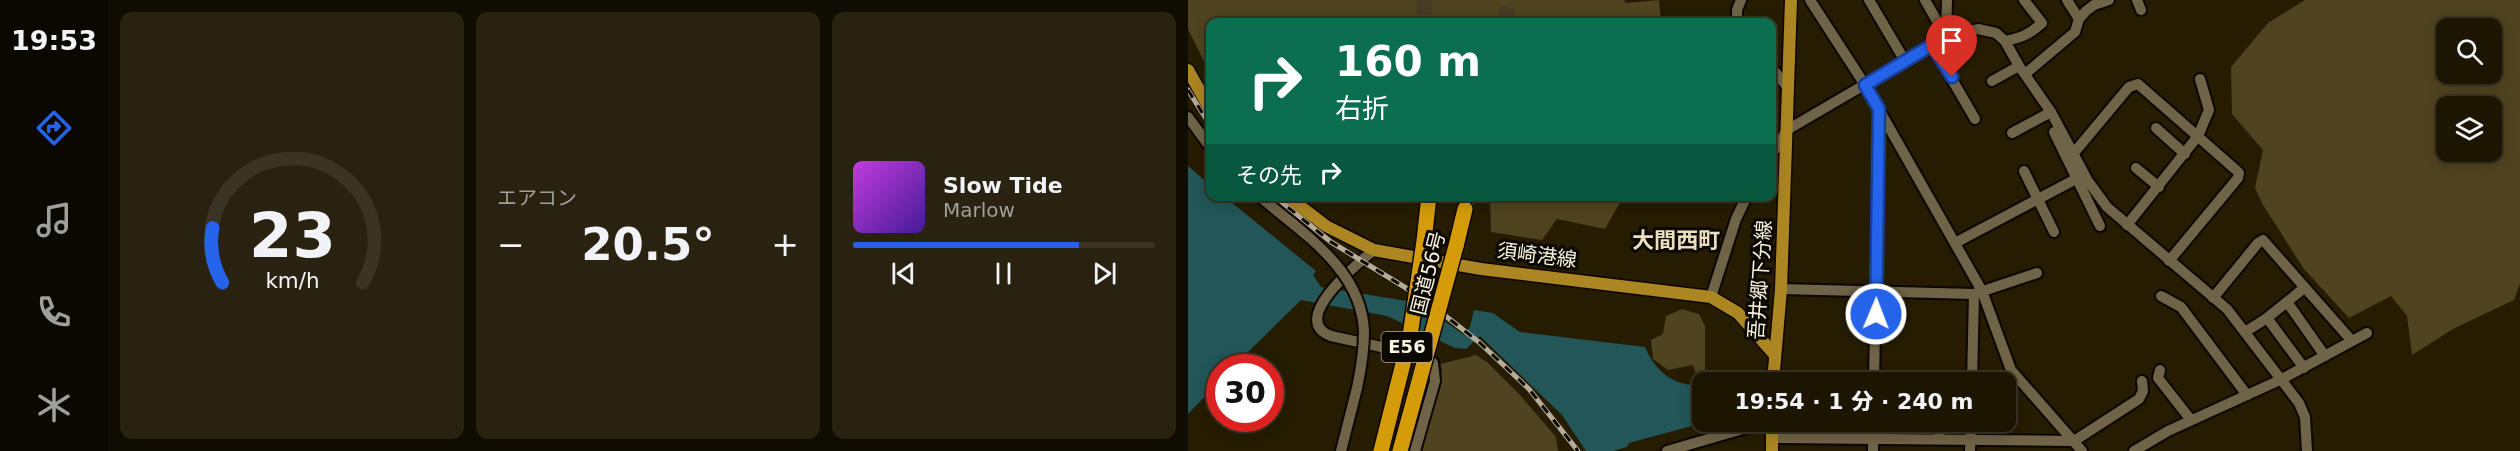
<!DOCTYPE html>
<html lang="ja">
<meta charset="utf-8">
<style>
:root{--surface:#1c1502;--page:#292211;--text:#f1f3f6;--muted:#a09f99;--line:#3a3424;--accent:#2563eb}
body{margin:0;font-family:"DejaVu Sans","Noto Sans JP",sans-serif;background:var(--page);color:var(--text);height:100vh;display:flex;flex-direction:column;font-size:22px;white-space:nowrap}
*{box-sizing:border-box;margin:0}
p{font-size:20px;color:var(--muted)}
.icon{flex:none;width:33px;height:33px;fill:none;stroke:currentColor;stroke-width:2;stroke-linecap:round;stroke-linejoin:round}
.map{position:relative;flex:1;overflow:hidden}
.drawer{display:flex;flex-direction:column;gap:12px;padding:12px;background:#0f0c01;width:1080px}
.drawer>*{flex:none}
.top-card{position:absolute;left:18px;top:18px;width:570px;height:183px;border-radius:12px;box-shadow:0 3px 15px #0003,0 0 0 2px var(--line);background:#0b6e4f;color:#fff;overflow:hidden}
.controls{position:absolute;left:1248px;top:18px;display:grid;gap:12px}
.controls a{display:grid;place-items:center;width:66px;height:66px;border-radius:12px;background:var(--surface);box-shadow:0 3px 15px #0003,0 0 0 2px var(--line);font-size:30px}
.speed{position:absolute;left:18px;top:354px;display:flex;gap:12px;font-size:30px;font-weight:700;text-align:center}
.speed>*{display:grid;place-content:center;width:78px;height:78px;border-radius:50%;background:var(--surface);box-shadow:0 3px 15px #0003,0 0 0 2px var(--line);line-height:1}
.speed .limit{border:9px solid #d22;background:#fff;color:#111}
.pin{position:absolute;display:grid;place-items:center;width:51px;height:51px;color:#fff;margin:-62px -26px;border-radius:50% 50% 50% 0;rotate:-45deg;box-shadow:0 0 6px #0007}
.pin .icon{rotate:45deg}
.me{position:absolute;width:66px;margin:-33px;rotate:1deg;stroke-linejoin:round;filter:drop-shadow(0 0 4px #0008)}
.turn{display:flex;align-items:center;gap:21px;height:126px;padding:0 30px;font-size:27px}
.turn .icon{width:78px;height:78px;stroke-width:2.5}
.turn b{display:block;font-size:42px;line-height:51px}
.then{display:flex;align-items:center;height:57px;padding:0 30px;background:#0003;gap:12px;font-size:22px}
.big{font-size:45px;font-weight:800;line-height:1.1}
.drawer .card{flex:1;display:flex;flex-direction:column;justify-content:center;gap:9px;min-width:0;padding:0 21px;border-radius:12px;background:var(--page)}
.drawer .dial{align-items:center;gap:0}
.dial svg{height:156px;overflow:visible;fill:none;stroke:var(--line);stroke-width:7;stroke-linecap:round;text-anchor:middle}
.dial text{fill:var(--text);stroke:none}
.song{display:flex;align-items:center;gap:18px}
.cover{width:72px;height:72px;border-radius:9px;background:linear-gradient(135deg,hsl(290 70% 55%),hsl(260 70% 35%))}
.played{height:6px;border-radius:3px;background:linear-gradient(90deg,var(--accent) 75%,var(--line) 75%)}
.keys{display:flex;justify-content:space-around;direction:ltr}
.heat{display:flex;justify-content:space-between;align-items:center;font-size:33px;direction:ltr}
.drawer .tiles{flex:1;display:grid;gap:12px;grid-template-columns:repeat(3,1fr)}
.trip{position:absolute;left:504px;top:372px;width:324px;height:60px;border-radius:12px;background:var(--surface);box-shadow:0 3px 15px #0003,0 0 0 2px var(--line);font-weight:800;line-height:60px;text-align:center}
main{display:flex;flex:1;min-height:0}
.menu{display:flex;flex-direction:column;width:108px;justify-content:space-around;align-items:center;background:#0b0801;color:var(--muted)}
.menu .icon{width:42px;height:42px}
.menu .current{color:var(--accent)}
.menu b{font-size:27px;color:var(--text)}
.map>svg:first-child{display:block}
.green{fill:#50431f;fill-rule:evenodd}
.water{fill:#225658}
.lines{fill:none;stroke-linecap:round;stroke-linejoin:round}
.highway-tunnel{stroke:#453c24;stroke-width:15;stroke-dasharray:15 8;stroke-linecap:butt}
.minor-casing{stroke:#0e0600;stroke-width:14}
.major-casing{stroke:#0e0600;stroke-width:15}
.highway-casing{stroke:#0e0600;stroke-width:18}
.minor{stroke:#6f6447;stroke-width:10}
.major{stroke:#ac8622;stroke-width:12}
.highway{stroke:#d49c09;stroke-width:15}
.rail-casing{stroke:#b4ad99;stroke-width:5}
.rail{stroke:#0b0701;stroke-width:3;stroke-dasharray:9;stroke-linecap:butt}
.minor-bridge-casing{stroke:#0e0600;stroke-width:14;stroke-linecap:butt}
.highway-bridge-casing{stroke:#0e0600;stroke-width:18;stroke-linecap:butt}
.minor-bridge{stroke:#6f6447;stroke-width:10}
.highway-bridge{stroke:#d49c09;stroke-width:15}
.route-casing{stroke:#184099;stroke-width:15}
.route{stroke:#2563eb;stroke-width:10}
.labels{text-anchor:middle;stroke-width:6;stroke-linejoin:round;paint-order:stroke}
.shield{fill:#0b0701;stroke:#b2ac9e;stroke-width:1.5}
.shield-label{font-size:18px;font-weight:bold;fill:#f9f3e2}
.street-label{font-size:20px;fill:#f9f3e2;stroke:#0b0701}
.quarter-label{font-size:22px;font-weight:bold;fill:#ebdebe;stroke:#0b0701}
</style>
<main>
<nav class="menu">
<b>19:53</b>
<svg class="icon current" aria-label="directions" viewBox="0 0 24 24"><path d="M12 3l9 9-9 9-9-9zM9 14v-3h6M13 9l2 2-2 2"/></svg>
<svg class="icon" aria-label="music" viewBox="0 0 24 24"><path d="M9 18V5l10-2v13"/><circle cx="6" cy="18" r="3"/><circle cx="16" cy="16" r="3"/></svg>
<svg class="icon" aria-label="phone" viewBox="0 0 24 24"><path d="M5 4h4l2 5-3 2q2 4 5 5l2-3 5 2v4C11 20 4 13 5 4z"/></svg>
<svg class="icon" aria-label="climate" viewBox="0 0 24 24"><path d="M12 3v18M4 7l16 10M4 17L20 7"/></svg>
</nav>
<section class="drawer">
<div class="tiles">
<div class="card dial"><svg viewBox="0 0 100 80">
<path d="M14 69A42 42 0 1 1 86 69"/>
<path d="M14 69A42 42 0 0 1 9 41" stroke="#2563eb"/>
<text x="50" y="56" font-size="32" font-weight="700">23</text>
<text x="50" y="72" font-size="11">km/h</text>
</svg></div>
<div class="card"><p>エアコン</p>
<div class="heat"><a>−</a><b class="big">20.5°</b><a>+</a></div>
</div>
<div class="card">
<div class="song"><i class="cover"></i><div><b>Slow Tide</b><p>Marlow</p></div></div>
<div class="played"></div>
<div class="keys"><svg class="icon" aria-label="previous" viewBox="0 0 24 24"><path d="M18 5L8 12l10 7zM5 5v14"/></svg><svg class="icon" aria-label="pause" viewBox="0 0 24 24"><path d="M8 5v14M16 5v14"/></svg><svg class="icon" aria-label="next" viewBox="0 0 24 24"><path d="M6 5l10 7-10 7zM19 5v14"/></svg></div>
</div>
</div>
</section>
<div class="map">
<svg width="1332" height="451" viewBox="0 0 1332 451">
<rect width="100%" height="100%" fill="#251c02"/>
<g class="green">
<path d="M 0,0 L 436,0 L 438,3 L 471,0 L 473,22 L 22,22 L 22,74 L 0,29 Z"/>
<path d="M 1117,0 L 1332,0 L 1332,284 L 1326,300 L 1265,329 L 1224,355 L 1219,316 L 1203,296 L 1161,318 L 1116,269 L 1075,205 L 1067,188 L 1075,150 L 1044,114 L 1043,67 L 1080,23 ZM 1258,28 L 1304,28 L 1304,74 L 1258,74 ZM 1304,106 L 1304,152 L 1258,152 L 1258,106 Z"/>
<path d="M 302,197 L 302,196 L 435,197 L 417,229 L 369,219 L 354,240 L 303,232 Z"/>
<path d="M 494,309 L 511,314 L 517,326 L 517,376 L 509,377 L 505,365 L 480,370 L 465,359 L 463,340 L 475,334 L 478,316 Z"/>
<path d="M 288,355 L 300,363 L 332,395 L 368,437 L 370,451 L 232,451 L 254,373 L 253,364 Z"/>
</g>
<path class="water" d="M 0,166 L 22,185 L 22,196 L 37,197 L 128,271 L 125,275 L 133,287 L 231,303 L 276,335 L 282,327 L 286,310 L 305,313 L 332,332 L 457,347 C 468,372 486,387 514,385 L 514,422 L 518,422 L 441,443 L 439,447 L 425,451 L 398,451 L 374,415 L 292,336 L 278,349 L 267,348 L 199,316 L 113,300 L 45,367 L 32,368 L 31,382 L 0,414 Z"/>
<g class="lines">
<g class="highway-tunnel">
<path d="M 236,0 L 237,22"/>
<path d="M 317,22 L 322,0"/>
<path d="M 277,209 L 280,196"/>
</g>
<defs>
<g id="minor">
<path d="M 622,0 L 677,85 L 794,291 L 823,370 L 894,451"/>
<path d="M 681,0 L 717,61"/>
<path d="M 737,0 L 758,37"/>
<path d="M 879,0 L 891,19"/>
<path d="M 949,0 L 953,10"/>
<path d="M 549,22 L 549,10 L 553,0"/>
<path d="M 758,37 L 759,0"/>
<path d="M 817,41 C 833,38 842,34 854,23 L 836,0"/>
<path d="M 744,45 L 787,119"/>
<path d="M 584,68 L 600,88"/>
<path d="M 837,74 L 887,32 L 891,19 L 898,11 L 906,5 L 921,0"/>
<path d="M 804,81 L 831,66"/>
<path d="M 0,117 L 22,147"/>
<path d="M 968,128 L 997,154"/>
<path d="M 866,132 L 912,226"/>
<path d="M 824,133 L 863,112"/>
<path d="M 584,154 L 599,130 L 758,37 L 790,29 L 808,33 L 817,41 L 831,66 L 863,112 L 900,181 L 919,207 L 1039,309 L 1111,403 L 1117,417 L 1119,451"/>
<path d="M 885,154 L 941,87 L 950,84 L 1048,170 L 1051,173 L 1050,178 L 981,261"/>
<path d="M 948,168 L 971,187"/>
<path d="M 836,171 L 866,232"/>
<path d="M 939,225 L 1010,136 L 1021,110 L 1012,79"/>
<path d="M 767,243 L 888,179"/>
<path d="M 186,250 C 169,264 100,320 143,336 L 239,357 L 245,363 L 247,381 L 227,451"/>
<path d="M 593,289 L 786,294 L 849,273"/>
<path d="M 973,296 L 993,307 L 1059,395"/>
<path d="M 523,297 L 548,219 L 559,196"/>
<path d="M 1025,298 L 1070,243 L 1075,240 L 1164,341"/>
<path d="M 1099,302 L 1137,356"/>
<path d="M 1079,318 L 1116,368"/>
<path d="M 1057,332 L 1079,318 L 1116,288"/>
<path d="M 972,370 L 970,378 L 1003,420"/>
<path d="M 686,382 L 691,109"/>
<path d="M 784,382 L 786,294"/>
<path d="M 583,438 L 886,441 L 951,399 L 955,391 L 954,381"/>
<path d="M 751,439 L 752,422"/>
<path d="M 153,451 L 169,388"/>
<path d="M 479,451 L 579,422"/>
<path d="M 685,451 L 685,422"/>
<path d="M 782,451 L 783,422"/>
<path d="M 946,451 L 980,431 L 1092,380 L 1179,333"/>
</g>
<g id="major">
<path d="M 0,70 L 22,109"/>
<path d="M 99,196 L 138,226 L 186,250 L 293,269 L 523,297 L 550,313 L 586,354"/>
<path d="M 585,382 L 593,289 L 603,0"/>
<path d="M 584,451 L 584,422"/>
</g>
<g id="highway">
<path d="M 236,241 L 241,196"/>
<path d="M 268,246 L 277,209"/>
</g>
</defs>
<use href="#minor" class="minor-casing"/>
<use href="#major" class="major-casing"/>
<use href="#highway" class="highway-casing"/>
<use href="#minor" class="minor"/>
<use href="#major" class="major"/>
<use href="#highway" class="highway"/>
<defs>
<g id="rail">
<path d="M 0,90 L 22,125"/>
<path d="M 86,196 L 143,242 L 236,299 L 292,343 L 341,389 L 390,451"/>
</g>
</defs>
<use href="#rail" class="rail-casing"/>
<use href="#rail" class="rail"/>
<defs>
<path id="minor-bridge" d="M 71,196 C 114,233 174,269 176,332 C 176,351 173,369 169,388"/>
<g id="highway-bridge">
<path d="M 193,451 L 222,336 L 236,241"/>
<path d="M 212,451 L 268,246"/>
</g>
</defs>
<use href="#minor-bridge" class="minor-bridge-casing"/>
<use href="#highway-bridge" class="highway-bridge-casing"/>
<use href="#minor-bridge" class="minor-bridge"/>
<use href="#highway-bridge" class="highway-bridge"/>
</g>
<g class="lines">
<defs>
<path id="route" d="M 688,314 L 691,109 L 677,85 L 744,45 L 764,77"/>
</defs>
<use href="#route" class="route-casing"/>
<use href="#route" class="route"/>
</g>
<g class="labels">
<rect class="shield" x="193.5" y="332" width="51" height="30" rx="4.5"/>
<g class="shield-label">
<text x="219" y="353">E56</text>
</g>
<g class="street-label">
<text transform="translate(349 255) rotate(7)" y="7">須崎港線</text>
<text transform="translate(240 273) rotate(-76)" y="7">国道56号</text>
<text transform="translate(572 280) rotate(-86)" y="7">吾井郷下分線</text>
</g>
<g class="quarter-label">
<text x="488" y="248">大間西町</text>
</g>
</g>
</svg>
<div class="controls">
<a><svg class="icon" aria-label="search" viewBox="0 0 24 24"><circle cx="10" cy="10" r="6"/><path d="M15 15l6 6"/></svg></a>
<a><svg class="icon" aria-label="layers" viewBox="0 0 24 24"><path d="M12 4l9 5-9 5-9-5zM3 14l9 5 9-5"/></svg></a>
</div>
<div class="speed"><div class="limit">30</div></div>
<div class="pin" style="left:764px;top:77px;background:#d93025"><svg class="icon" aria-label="arrive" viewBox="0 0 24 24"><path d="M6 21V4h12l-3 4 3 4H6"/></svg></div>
<svg class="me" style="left:688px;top:314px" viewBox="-20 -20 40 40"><circle r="17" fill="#2563eb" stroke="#fff" stroke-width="3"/><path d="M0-11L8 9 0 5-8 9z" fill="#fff"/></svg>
<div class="trip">19:54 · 1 分 · 240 m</div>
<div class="top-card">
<div class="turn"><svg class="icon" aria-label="right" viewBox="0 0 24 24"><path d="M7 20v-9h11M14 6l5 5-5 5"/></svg><div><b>160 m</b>右折</div></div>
<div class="then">その先<svg class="icon" aria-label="right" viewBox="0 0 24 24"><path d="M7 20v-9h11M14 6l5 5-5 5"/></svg></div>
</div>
</div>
</main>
